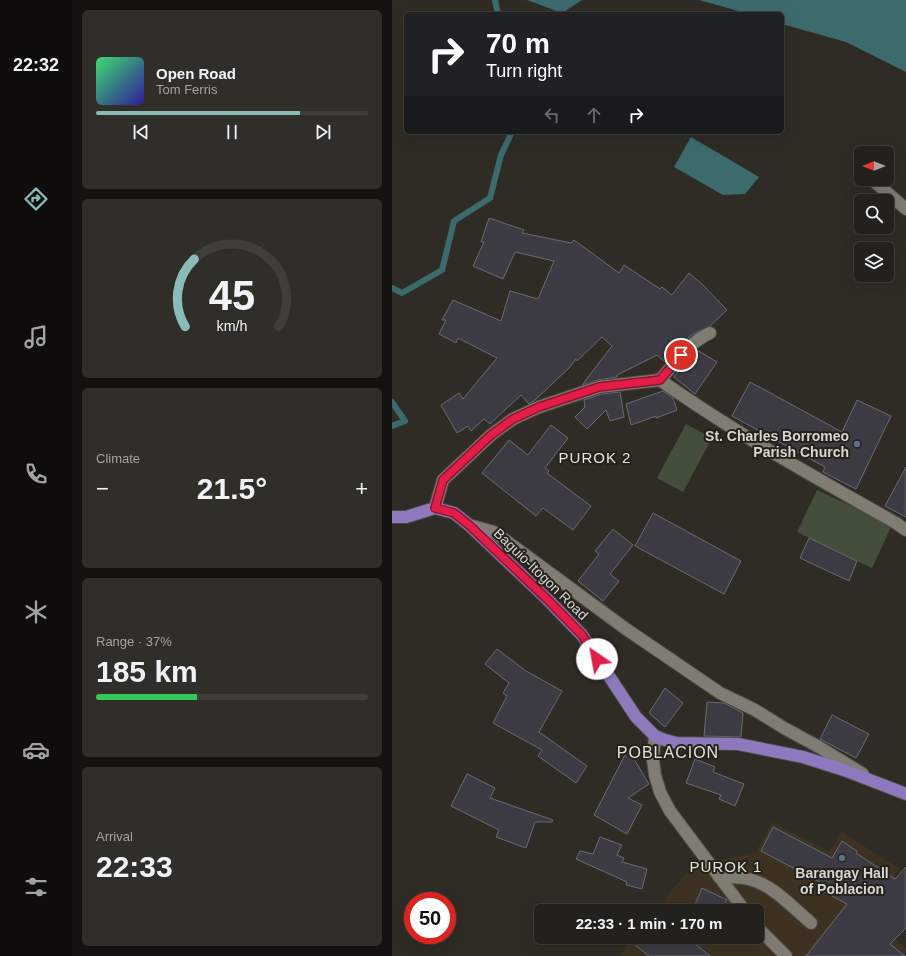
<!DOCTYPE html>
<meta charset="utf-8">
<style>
:root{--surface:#23211c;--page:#2f2e29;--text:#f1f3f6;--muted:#a3a3a3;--line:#403e3b;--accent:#8bbbb9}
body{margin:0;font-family:Helvetica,sans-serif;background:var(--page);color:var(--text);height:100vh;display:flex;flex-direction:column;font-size:15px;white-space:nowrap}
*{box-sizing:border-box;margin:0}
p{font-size:13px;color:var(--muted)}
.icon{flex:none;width:22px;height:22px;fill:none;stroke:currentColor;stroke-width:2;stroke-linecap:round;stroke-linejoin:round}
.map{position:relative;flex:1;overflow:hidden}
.sheet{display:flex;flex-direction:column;gap:10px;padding:10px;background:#13120f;width:320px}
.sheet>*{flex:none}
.guide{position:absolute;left:12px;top:12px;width:380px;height:122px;border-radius:6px;box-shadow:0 4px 16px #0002,0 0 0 1px var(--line);background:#202124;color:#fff;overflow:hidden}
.needle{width:26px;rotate:270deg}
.controls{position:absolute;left:462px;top:146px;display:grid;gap:8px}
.controls a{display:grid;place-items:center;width:40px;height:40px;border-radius:6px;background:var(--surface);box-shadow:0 4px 16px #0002,0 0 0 1px var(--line);font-size:20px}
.speed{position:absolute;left:12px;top:892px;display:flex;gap:8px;font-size:20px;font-weight:700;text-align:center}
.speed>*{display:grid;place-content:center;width:52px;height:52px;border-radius:50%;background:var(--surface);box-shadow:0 4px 16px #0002,0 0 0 1px var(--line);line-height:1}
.speed .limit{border:6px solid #d22;background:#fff;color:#111}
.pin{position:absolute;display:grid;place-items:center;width:34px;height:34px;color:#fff;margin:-17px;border:2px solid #fff;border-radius:50%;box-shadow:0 1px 4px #0007}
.me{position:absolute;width:44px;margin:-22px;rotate:327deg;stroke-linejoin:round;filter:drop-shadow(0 0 3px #0008)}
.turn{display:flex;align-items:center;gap:14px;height:84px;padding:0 16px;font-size:18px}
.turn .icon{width:52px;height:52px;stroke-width:2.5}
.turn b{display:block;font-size:28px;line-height:34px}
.lanes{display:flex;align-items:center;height:38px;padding:0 16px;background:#0003;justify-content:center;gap:20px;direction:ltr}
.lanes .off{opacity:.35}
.big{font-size:30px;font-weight:800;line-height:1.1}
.sheet .card{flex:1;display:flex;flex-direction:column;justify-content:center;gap:6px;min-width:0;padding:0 14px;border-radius:6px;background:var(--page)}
.sheet .dial{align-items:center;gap:0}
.dial svg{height:104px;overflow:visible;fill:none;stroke:var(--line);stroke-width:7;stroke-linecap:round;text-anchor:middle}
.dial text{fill:var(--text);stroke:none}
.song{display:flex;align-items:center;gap:12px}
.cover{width:48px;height:48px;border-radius:6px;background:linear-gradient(135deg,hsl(140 70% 55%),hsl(250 70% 35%))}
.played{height:4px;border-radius:2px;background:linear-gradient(90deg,var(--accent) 75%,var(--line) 75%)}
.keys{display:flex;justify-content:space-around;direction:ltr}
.heat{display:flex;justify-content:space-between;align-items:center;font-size:22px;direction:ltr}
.charge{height:6px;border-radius:3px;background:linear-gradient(90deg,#34c759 37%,var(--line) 0)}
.trip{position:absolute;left:142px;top:904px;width:230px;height:40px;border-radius:6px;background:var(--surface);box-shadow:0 4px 16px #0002,0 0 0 1px var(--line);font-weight:800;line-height:40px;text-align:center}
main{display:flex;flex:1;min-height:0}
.tab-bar{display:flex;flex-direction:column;width:72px;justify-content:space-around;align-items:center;background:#0e0d0b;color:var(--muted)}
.tab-bar .icon{width:28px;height:28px}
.tab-bar .active{color:var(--accent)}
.tab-bar b{font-size:18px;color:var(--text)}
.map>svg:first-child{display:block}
.commercial{fill:#3d3222}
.green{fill:#434f3a}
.water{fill:#3c6b6e}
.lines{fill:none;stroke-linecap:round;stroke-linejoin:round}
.stream{stroke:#3c6b6e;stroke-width:6}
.building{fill:#3c3b43;stroke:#6b6b74}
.minor-casing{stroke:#4d4a45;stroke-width:14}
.major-casing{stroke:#4d4a45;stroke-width:14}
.minor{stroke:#807c74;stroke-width:12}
.major{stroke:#8e78be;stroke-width:12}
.route-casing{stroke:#92132f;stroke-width:10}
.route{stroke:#e11d48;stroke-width:7}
.service-dot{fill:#5c6f8a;stroke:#25221b;stroke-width:1.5}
.labels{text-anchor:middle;stroke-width:4;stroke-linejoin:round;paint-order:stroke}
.poi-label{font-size:14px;font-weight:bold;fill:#d8d6d1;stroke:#25221b;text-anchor:end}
.street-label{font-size:14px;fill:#d8d6d1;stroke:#25221b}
.neighbourhood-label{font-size:15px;letter-spacing:1px;fill:#e6e2d9;stroke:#25221b}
.quarter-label{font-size:16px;letter-spacing:1px;fill:#e6e2d9;stroke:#25221b}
</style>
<main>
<nav class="tab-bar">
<b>22:32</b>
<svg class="icon active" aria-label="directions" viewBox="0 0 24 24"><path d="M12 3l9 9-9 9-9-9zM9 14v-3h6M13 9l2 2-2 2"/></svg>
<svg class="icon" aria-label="music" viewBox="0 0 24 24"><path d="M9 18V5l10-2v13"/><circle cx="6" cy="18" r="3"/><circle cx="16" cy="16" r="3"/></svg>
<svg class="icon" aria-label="phone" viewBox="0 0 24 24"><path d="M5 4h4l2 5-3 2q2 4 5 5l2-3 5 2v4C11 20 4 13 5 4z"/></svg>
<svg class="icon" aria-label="climate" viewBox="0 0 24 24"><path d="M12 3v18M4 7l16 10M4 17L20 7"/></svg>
<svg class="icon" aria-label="car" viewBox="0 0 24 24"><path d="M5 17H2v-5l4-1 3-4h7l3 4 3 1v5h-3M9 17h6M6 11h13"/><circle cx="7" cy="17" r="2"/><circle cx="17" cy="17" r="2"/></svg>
<svg class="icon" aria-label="filters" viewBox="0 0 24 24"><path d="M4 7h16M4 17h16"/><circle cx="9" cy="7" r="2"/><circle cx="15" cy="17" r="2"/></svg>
</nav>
<section class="sheet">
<div class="card">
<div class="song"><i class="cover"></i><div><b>Open Road</b><p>Tom Ferris</p></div></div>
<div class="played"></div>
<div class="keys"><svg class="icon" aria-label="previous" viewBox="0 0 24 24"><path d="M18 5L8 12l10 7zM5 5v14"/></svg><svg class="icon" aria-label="pause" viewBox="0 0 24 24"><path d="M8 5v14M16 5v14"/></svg><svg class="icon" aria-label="next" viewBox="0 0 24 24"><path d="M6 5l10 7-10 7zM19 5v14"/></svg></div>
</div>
<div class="card dial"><svg viewBox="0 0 100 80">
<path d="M14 69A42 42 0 1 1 86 69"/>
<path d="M14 69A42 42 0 0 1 21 17" stroke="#8bbbb9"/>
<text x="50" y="56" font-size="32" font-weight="700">45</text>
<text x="50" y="72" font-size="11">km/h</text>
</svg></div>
<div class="card"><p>Climate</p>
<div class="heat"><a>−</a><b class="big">21.5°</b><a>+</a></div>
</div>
<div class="card"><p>Range · 37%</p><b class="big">185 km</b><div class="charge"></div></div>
<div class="card"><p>Arrival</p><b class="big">22:33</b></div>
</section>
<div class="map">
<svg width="514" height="956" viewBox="0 0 514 956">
<rect width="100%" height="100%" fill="#2f2c25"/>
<path class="commercial" d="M 380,822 L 437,851 L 450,832 L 508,869 L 472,914 L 514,948 L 514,956 L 227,956 L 242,937 L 365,937 L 365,911 L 263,911 L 299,867 L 364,852 Z"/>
<g class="green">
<path d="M 294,424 L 320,438 L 291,492 L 265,478 Z"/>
<path d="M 425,490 L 500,525 L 480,568 L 405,532 Z"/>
</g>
<g class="water">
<path d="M 135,0 L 190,0 L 170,13 Z"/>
<path d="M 307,0 L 514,0 L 514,72 L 454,42 L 390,24 L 390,14 L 357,14 Z"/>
<path d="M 299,137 L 367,177 L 353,194 L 331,195 L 282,167 Z"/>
</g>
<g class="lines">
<g class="stream">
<path d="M 103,0 L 106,14"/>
<path d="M 0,288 L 10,293 L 50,270 L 62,221 L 98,198 L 109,155 L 120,132"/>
<path d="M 0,402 L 13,421 L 0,426"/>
</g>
</g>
<g class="building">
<path d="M 97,218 L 132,230 L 130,233 L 179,243 L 182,240 L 227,273 L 232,265 L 268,289 L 270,287 L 280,295 L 297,273 L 311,285 L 335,310 L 318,326 L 307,331 L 298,336 L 273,362 L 265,355 L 225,375 L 225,377 L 206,380 L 190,385 L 220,346 L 210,337 L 185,361 L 184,359 L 178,367 L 142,401 L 137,404 L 129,395 L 98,424 L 92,419 L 79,431 L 76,426 L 65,433 L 49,405 L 67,393 L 71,399 L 105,358 L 66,338 L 64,343 L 47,334 L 54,320 L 50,320 L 61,300 L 109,321 L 118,291 L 146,299 L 162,261 L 123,252 L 111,279 L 81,266 L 92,242 L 89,242 Z"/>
<path d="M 305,350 L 325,362 L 303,394 L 282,377 L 290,365 Z"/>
<path d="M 358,382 L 450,432 L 465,400 L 499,416 L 464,489 L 431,472 L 433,467 L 340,416 Z"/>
<path d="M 271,391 L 281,398 L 285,410 L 264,418 L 264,416 L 239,425 L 234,404 Z"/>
<path d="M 228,392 L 232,417 L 218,421 L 214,410 L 195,429 L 183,417 L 193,407 L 192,400 L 209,394 Z"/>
<path d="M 159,425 L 176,438 L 153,468 L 157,471 L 155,473 L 199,506 L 181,530 L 151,508 L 144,516 L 90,473 L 117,440 L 136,455 Z"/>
<path d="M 514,467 L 514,517 L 493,506 Z"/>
<path d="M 261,513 L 349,561 L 332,594 L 243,546 Z"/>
<path d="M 221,529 L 241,545 L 218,574 L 227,581 L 211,601 L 186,581 L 207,554 L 203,551 Z"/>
<path d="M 417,538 L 465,561 L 457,581 L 408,558 Z"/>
<path d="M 105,649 L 134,671 L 170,691 L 147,732 L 195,766 L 184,783 L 146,756 L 150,750 L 101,723 L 115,696 L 111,693 L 117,683 L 93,664 Z"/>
<path d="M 273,688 L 291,703 L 273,727 L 257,713 Z"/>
<path d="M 315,702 L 332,703 L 351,713 L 349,737 L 312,736 Z"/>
<path d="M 440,715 L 477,734 L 464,758 L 428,739 Z"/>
<path d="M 236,749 L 257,784 L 236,798 L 250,805 L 235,834 L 202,815 Z"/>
<path d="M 303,759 L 323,767 L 321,772 L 352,784 L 343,806 L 327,799 L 329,795 L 294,783 Z"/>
<path d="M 75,774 L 103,788 L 98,798 L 161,820 L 160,822 L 143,822 L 134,848 L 104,837 L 107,830 L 59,806 Z"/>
<path d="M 381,827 L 440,858 L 450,841 L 465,851 L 464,853 L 503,879 L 514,867 L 514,928 L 498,944 L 513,956 L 414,956 L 455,904 L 425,888 L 428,882 L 369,851 Z"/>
<path d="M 208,837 L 230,845 L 225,855 L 232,858 L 230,862 L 255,869 L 250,889 L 234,885 L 235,882 L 184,859 L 188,851 L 201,854 Z"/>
<path d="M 310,888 L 335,900 L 329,911 L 310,911 L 302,907 Z"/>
<path d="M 233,937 L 295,937 L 318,956 L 257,956 Z"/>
</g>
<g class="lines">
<defs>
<g id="minor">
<path d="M 484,183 L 514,209"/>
<path d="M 268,380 C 283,363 296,343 318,333"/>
<path d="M 43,508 L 51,480 L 99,435 L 121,419 L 147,407 L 207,387 L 268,380 C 343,433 424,478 504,523 L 514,530"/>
<path d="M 77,525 L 102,532 L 234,629 L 328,693 L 363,710 L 392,728 L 427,747 L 471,774"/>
<path d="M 263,736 L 261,760 L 263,775 L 268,792 L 278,811 L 353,911"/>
<path d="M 327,877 C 342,877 357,877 370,884 C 387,892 405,911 419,923"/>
<path d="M 365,927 L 394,956"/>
</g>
<path id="major" d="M 0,517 L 14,517 L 43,508 L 62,513 L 77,525 L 155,599 L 190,635 L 244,717 L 263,736 L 273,740 L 285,743 L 346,744 L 411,757 L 452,770 L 514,794"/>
</defs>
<use href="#minor" class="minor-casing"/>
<use href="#major" class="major-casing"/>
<use href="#minor" class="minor"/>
<use href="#major" class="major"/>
</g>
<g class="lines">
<defs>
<path id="route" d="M 205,659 L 190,635 L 155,599 L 77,525 L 62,513 L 43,508 L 51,480 L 99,435 L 121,419 L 147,407 L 207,387 L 268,380 L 289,355"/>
</defs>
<use href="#route" class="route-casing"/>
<use href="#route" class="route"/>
</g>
<g class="service-dot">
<circle cx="465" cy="444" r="4"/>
<circle cx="450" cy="858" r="4"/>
</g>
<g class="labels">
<g class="poi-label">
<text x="457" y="441">St. Charles Borromeo<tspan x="457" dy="16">Parish Church</tspan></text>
<text x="450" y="878" text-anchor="middle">Barangay Hall<tspan x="450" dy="16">of Poblacion</tspan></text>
</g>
<g class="street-label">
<text transform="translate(149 574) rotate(44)" y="5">Baguio-Itogon Road</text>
</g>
<g class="neighbourhood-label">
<text x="203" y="463">PUROK 2</text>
<text x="334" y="872">PUROK 1</text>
</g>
<g class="quarter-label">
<text x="276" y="758">POBLACION</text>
</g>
</g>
</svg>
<div class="controls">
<a><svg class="needle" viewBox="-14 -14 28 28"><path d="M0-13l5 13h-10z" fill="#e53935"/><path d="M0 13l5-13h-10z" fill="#a3a3a3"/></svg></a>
<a><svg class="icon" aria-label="search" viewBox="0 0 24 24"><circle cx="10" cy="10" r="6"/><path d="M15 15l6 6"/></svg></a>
<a><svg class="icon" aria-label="layers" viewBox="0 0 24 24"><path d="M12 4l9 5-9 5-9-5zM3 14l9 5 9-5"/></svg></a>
</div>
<div class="speed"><div class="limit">50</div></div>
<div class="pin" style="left:289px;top:355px;background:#d93025"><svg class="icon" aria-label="arrive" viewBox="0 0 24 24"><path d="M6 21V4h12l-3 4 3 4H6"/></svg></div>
<svg class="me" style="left:205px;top:659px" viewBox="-20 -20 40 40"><circle r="19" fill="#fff"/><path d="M0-13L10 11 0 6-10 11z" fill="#e11d48"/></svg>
<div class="trip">22:33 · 1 min · 170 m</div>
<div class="guide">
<div class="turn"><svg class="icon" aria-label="right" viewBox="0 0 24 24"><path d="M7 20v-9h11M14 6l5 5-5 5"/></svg><div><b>70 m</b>Turn right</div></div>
<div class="lanes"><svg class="icon off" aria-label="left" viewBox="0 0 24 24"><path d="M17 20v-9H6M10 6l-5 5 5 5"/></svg><svg class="icon off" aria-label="ahead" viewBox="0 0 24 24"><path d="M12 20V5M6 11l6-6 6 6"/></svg><svg class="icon" aria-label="right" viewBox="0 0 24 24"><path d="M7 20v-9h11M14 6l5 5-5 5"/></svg></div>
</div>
</div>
</main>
